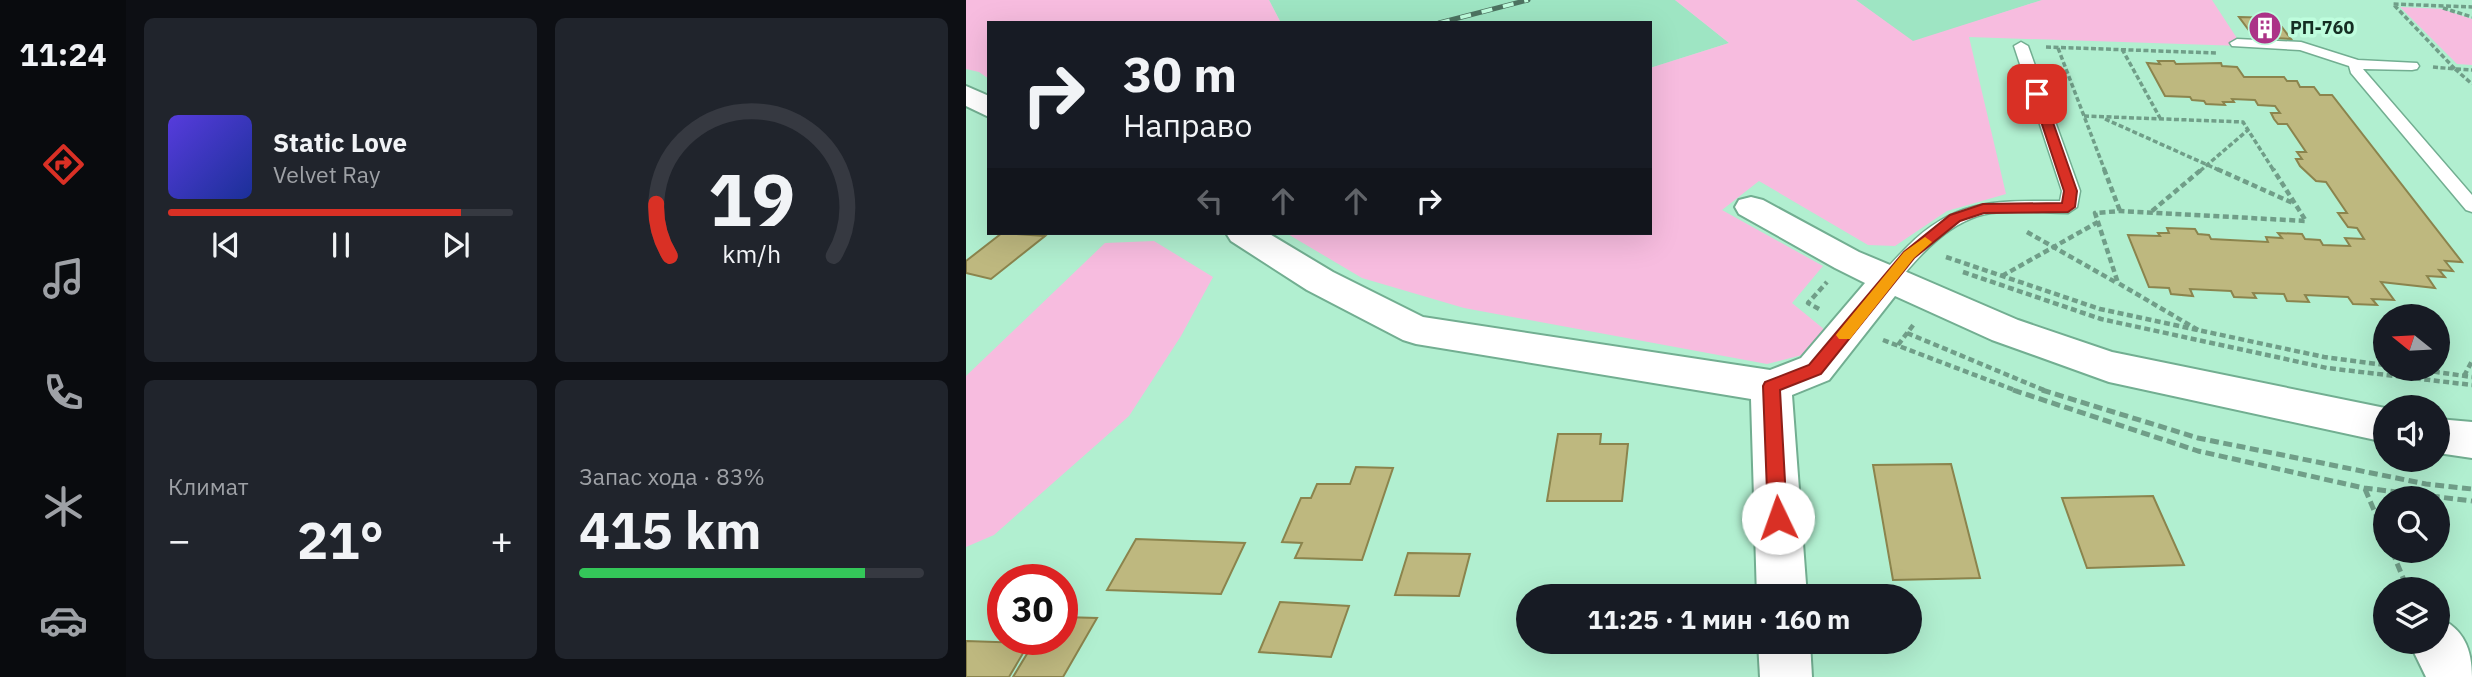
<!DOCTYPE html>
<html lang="ru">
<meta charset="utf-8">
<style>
:root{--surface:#171b24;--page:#20242c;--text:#f1f3f6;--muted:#9ea1a6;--line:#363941;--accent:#d93025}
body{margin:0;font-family:"IBM Plex Sans",sans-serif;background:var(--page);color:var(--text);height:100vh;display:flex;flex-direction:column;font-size:26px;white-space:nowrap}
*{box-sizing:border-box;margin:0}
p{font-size:23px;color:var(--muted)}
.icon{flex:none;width:38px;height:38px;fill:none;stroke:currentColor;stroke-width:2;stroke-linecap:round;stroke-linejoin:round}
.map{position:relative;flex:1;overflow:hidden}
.drawer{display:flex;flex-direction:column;gap:18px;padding:18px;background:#0d0f14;width:840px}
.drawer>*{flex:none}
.guide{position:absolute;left:21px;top:21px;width:665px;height:214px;border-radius:0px;box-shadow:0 7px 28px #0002;background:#171b24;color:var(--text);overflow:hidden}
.needle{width:46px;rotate:288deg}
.tools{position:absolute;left:1407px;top:304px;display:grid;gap:14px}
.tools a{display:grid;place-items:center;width:77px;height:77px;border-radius:50%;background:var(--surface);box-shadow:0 7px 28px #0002;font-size:35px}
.speed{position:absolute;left:21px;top:564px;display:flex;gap:14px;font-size:35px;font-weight:700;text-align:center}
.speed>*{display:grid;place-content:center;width:91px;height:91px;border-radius:50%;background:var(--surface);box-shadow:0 7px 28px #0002;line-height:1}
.speed .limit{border:10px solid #d22;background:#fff;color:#111}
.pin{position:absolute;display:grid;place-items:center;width:60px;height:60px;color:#fff;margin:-30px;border-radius:14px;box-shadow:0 4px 10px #0006}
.me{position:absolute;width:77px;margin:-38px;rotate:357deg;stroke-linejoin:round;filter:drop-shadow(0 0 5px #0008)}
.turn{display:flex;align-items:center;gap:24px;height:147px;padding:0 21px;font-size:32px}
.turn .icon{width:91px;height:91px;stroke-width:2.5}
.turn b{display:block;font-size:49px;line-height:60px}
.lanes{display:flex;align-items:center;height:66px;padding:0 21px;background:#0003;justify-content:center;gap:35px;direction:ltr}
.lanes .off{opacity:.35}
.big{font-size:52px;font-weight:700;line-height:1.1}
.drawer .widget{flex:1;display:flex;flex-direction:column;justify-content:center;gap:10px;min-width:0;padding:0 24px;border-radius:10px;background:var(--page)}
.drawer .dial{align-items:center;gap:0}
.dial svg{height:182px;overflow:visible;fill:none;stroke:var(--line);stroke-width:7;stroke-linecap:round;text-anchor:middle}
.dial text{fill:var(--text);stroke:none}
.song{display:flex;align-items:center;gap:21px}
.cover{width:84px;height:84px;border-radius:10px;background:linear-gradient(135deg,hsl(250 70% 55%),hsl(230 70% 35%))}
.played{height:7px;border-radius:4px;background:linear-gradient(90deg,var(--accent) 85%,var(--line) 85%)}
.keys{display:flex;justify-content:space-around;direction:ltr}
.heat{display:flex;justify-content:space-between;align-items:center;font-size:38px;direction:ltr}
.charge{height:10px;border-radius:5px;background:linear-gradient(90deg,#34c759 83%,var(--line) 0)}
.drawer .tiles{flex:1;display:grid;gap:18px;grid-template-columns:repeat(2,1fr)}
.trip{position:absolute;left:550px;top:584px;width:406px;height:70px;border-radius:35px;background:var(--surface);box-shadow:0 7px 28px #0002;font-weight:700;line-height:70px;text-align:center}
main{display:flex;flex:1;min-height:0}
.tabs{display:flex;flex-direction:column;width:126px;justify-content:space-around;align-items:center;background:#090b0e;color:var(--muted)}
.tabs .icon{width:49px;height:49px}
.tabs .selected{color:var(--accent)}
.tabs b{font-size:32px;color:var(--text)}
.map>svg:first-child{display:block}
.built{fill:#9ee5c3}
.green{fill:#f7bcdf}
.building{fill:#beb87f;stroke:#8b844d;stroke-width:2}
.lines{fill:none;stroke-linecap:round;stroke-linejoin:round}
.service-casing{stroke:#72ae91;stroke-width:3}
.minor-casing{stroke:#72ae91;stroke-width:4}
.path-far2{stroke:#709e88;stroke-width:3.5;stroke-dasharray:5 2.5;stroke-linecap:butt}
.path-far1{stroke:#709e88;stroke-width:4.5;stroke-dasharray:6 3.5;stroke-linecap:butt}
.path{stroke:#709e88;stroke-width:5;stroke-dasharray:9 4.5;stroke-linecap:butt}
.service{fill:#fff;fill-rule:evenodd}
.minor{fill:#fff;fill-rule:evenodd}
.rail-casing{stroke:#4d7361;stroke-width:5}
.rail{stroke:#befddd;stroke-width:3.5;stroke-dasharray:11;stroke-linecap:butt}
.route{fill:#d93025;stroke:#8d1f18;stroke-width:2}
.slow{fill:#f59e0b}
.labels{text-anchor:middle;stroke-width:7;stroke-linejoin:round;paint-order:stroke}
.far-poi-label{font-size:18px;font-weight:bold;fill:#152e23;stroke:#befddd;text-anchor:start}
</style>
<main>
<nav class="tabs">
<b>11:24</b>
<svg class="icon selected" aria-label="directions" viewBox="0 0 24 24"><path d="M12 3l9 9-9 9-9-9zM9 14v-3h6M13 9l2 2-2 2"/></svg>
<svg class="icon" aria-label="music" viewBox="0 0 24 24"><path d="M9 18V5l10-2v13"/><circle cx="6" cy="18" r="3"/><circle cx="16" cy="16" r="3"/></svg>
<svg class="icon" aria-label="phone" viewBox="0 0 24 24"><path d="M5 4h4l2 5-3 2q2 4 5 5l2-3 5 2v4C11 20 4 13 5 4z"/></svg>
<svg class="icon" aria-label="climate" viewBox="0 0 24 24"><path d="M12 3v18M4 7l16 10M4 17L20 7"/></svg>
<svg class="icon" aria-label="car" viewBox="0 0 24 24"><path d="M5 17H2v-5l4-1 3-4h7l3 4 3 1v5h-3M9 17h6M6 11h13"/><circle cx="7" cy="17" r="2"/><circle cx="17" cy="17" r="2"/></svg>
</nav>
<section class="drawer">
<div class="tiles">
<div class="widget">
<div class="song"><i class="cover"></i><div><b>Static Love</b><p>Velvet Ray</p></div></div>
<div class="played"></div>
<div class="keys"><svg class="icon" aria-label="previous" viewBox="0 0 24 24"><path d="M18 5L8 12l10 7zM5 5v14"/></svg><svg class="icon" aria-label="pause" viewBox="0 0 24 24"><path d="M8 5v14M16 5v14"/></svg><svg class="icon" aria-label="next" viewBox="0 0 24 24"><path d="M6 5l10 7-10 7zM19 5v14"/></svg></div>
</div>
<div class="widget dial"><svg viewBox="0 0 100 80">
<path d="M14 69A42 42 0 1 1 86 69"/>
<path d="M14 69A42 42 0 0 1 8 46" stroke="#d93025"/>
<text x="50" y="56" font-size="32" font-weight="700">19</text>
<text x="50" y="72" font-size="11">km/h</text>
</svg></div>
<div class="widget"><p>Климат</p>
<div class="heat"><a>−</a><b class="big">21°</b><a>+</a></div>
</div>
<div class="widget"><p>Запас хода · 83%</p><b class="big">415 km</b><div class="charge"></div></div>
</div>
</section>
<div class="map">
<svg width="1506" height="677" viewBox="0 0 1506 677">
<rect width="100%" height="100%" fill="#b1efd0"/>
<g class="built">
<path d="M 303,0 L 709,0 L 763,43 L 684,68 L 684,23 L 315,23 Z"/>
<path d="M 890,0 L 1076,0 L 947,42 Z"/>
</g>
<g class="green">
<path d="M 0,0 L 303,0 L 315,23 L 23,23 L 23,79 L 13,72 L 0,69 Z"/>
<path d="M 709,0 L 890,0 L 947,41 L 1076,0 L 1246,0 L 1276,46 L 1003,37 L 1040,194 L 981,211 L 929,246 L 902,245 L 793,181 L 756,210 L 857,266 L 826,303 L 859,330 L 840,354 L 801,364 L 498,308 L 396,278 L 320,233 L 684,233 L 684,68 L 763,43 Z"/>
<path d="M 1434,7 L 1476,9 L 1506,19 L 1506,65 L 1491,64 Z"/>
<path d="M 188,241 L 247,277 L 215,336 L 163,416 L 28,535 L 0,547 L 0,376 L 139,243 Z"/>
</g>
<g class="building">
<path d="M 1273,17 L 1309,18 L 1325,39 L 1288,37 Z"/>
<path d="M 1192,61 L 1208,61 L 1210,64 L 1255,63 L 1256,66 L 1271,67 L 1278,77 L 1318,77 L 1321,81 L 1331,81 L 1334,87 L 1348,87 L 1354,95 L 1366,95 L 1496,262 L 1479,261 L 1487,271 L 1473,270 L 1479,277 L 1461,276 L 1469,288 L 1415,282 L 1428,300 L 1406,299 L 1411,305 L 1387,304 L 1382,297 L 1339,295 L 1343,302 L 1321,301 L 1318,294 L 1287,293 L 1290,298 L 1268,297 L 1265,291 L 1224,289 L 1227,296 L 1205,294 L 1203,288 L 1183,287 L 1162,235 L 1194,236 L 1192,233 L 1203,233 L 1201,228 L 1229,229 L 1232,234 L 1243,235 L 1245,239 L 1302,242 L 1300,237 L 1316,238 L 1312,233 L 1336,234 L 1339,239 L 1354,240 L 1357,245 L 1384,246 L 1379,238 L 1398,239 L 1391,228 L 1382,227 L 1372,213 L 1381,213 L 1360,182 L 1350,181 L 1334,166 L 1330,159 L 1336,159 L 1331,152 L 1340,152 L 1321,124 L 1312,124 L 1308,119 L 1305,113 L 1314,113 L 1309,106 L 1292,105 L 1289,100 L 1266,99 L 1268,102 L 1257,102 L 1259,105 L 1240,104 L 1238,101 L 1226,100 L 1224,97 L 1199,96 L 1181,63 L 1194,64 Z"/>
<path d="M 36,233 L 79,236 L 25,279 L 0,273 L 0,261 Z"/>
<path d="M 592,434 L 635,434 L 634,444 L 662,444 L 656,501 L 581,501 Z"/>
<path d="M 985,464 L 1014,578 L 927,580 L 907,465 Z"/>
<path d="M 390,467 L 427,468 L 396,560 L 329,558 L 336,543 L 316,542 L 335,498 L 345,498 L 351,484 L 384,484 Z"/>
<path d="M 1187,496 L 1218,565 L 1121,568 L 1096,498 Z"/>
<path d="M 170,539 L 279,543 L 255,594 L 141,590 Z"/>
<path d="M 442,553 L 504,554 L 493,596 L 429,595 Z"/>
<path d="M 314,602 L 383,606 L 365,657 L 293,652 Z"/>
<path d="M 96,617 L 131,618 L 97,677 L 47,677 L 70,639 L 96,639 Z"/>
<path d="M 0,641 L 63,643 L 43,677 L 0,677 Z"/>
</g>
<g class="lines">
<defs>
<g id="service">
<path d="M 1271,39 L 1335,42 L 1392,60 L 1451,63 L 1453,66 L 1451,69 L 1446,70 L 1397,69 L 1506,195 L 1506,212 L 1500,210 L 1385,73 L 1383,66 L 1334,50 L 1266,46 L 1264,43 Z"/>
<path d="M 1055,42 L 1062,46 L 1114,191 L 1111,207 L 1102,213 C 1077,213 1050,209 1025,213 C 985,219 954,254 930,284 L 916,284 L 913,279 C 921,267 932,256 942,246 C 990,198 1031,201 1094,201 L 1096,191 L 1048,46 Z"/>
</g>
<g id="minor">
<path d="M 0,86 L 23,96 L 23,117 L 0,106 Z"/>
<path d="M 785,197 L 797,200 L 893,252 L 936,270 L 1052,320 L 1146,352 L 1419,408 L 1419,442 L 1143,382 L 1026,340 L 929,296 L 863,380 L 826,395 L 841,597 L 791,597 L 785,399 L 450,344 L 437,340 L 341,290 L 265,241 L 260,233 L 302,233 L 367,272 L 457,317 L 804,370 L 835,358 L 899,283 L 869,268 L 773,214 L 769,207 L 773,200 Z"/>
<path d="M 1472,419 L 1506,422 L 1506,458 L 1472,453 Z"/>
<path d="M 1472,618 C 1498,628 1506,650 1506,677 L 1460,677 L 1443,642 L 1472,642 Z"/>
<path d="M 792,642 L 844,642 L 846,677 L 794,677 Z"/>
</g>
</defs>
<use href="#service" class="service-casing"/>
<use href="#minor" class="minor-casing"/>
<g class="path-far2">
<path d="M 1477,8 L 1506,17"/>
<path d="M 1080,47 L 1250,53"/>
<path d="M 1092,48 L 1139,171"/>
<path d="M 1156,49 L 1194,118"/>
<path d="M 1467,67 L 1489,69 L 1427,4 L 1506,7"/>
<path d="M 1489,69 L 1506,84"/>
<path d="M 1490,69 L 1506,70"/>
<path d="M 1118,116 L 1277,122 L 1308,171"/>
<path d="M 1139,119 L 1255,171"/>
<path d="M 1234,171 L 1282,130"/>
</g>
<g class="path-far1">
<path d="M 1138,169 L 1154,211"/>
<path d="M 1251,169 L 1329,204"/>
<path d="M 1186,211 L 1236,169"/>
<path d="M 1061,232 L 1151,283"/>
<path d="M 980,257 L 1134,309 L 1358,357 L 1419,365"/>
<path d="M 997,272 L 1135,319 L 1361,368 L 1506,385"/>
<path d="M 1036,276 L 1132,222"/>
<path d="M 853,309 L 842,303 L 861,282"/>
<path d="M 1232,330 L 1152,283 L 1129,213 L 1154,211 L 1340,221 L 1307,169"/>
<path d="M 941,333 L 1080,391"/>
<path d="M 917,340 L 1051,391"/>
<path d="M 932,345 L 948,324"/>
<path d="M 1449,369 L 1506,377"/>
<path d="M 1498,376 L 1506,361"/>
</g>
<g class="path">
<path d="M 1047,390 L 1232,451 L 1398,488 L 1506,501"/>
<path d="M 1076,390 L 1232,438 L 1460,484 L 1506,489"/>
<path d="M 1399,489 L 1419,536"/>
<path d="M 1426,551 L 1442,590"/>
</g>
<use href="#service" class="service"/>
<use href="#minor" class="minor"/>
<defs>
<path id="rail" d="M 473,23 L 562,0"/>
</defs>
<use href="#rail" class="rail-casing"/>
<use href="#rail" class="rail"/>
</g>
<path class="route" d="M 1071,91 L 1077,94 L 1111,191 L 1109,207 L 1102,212 L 1018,213 L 994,221 L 948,258 L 855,374 L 814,390 L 821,518 L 819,524 L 812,526 L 805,524 L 802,518 L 797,386 L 799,382 L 843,365 L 938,252 L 984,215 L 1017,204 L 1096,203 L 1098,191 L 1066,94 Z"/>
<path class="slow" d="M 959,237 L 966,242 L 948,258 L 884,339 L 873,339 L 870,335 L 873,331 L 938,252 Z"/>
<defs>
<symbol id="building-disc" viewBox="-11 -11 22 22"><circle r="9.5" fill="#ac3387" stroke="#befddd"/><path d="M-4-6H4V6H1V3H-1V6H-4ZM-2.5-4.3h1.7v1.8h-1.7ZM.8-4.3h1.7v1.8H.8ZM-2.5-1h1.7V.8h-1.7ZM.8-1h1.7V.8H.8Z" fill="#fff"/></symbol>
</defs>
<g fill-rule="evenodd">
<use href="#building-disc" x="1280" y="9" width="38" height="38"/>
</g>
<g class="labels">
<g class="far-poi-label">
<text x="1324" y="34">РП-760</text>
</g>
</g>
</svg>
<div class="tools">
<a><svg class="needle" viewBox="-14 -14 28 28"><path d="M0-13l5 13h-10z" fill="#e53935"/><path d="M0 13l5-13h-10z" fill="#9ea1a6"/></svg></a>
<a><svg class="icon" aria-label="sound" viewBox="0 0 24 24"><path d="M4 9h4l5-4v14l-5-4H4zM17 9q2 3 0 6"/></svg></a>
<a><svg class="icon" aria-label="search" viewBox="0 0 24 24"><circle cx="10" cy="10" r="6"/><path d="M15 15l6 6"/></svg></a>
<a><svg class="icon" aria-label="layers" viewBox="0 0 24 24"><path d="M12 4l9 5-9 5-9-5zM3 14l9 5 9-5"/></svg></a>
</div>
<div class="speed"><div class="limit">30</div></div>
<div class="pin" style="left:1071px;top:94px;background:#d93025"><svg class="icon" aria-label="arrive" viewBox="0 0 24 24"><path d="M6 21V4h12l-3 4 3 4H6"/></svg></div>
<svg class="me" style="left:812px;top:518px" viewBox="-20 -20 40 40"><circle r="19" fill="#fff"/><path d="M0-13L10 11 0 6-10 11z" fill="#d93025"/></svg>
<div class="trip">11:25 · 1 мин · 160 m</div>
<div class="guide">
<div class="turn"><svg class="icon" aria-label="right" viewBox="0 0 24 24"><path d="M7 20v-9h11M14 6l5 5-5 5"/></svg><div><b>30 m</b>Направо</div></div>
<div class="lanes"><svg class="icon off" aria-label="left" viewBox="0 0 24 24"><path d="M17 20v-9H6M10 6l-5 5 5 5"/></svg><svg class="icon off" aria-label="ahead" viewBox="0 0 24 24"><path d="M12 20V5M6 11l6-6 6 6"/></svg><svg class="icon off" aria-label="ahead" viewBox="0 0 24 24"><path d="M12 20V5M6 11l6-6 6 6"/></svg><svg class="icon" aria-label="right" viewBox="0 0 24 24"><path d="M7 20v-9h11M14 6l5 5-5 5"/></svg></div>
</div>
</div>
</main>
